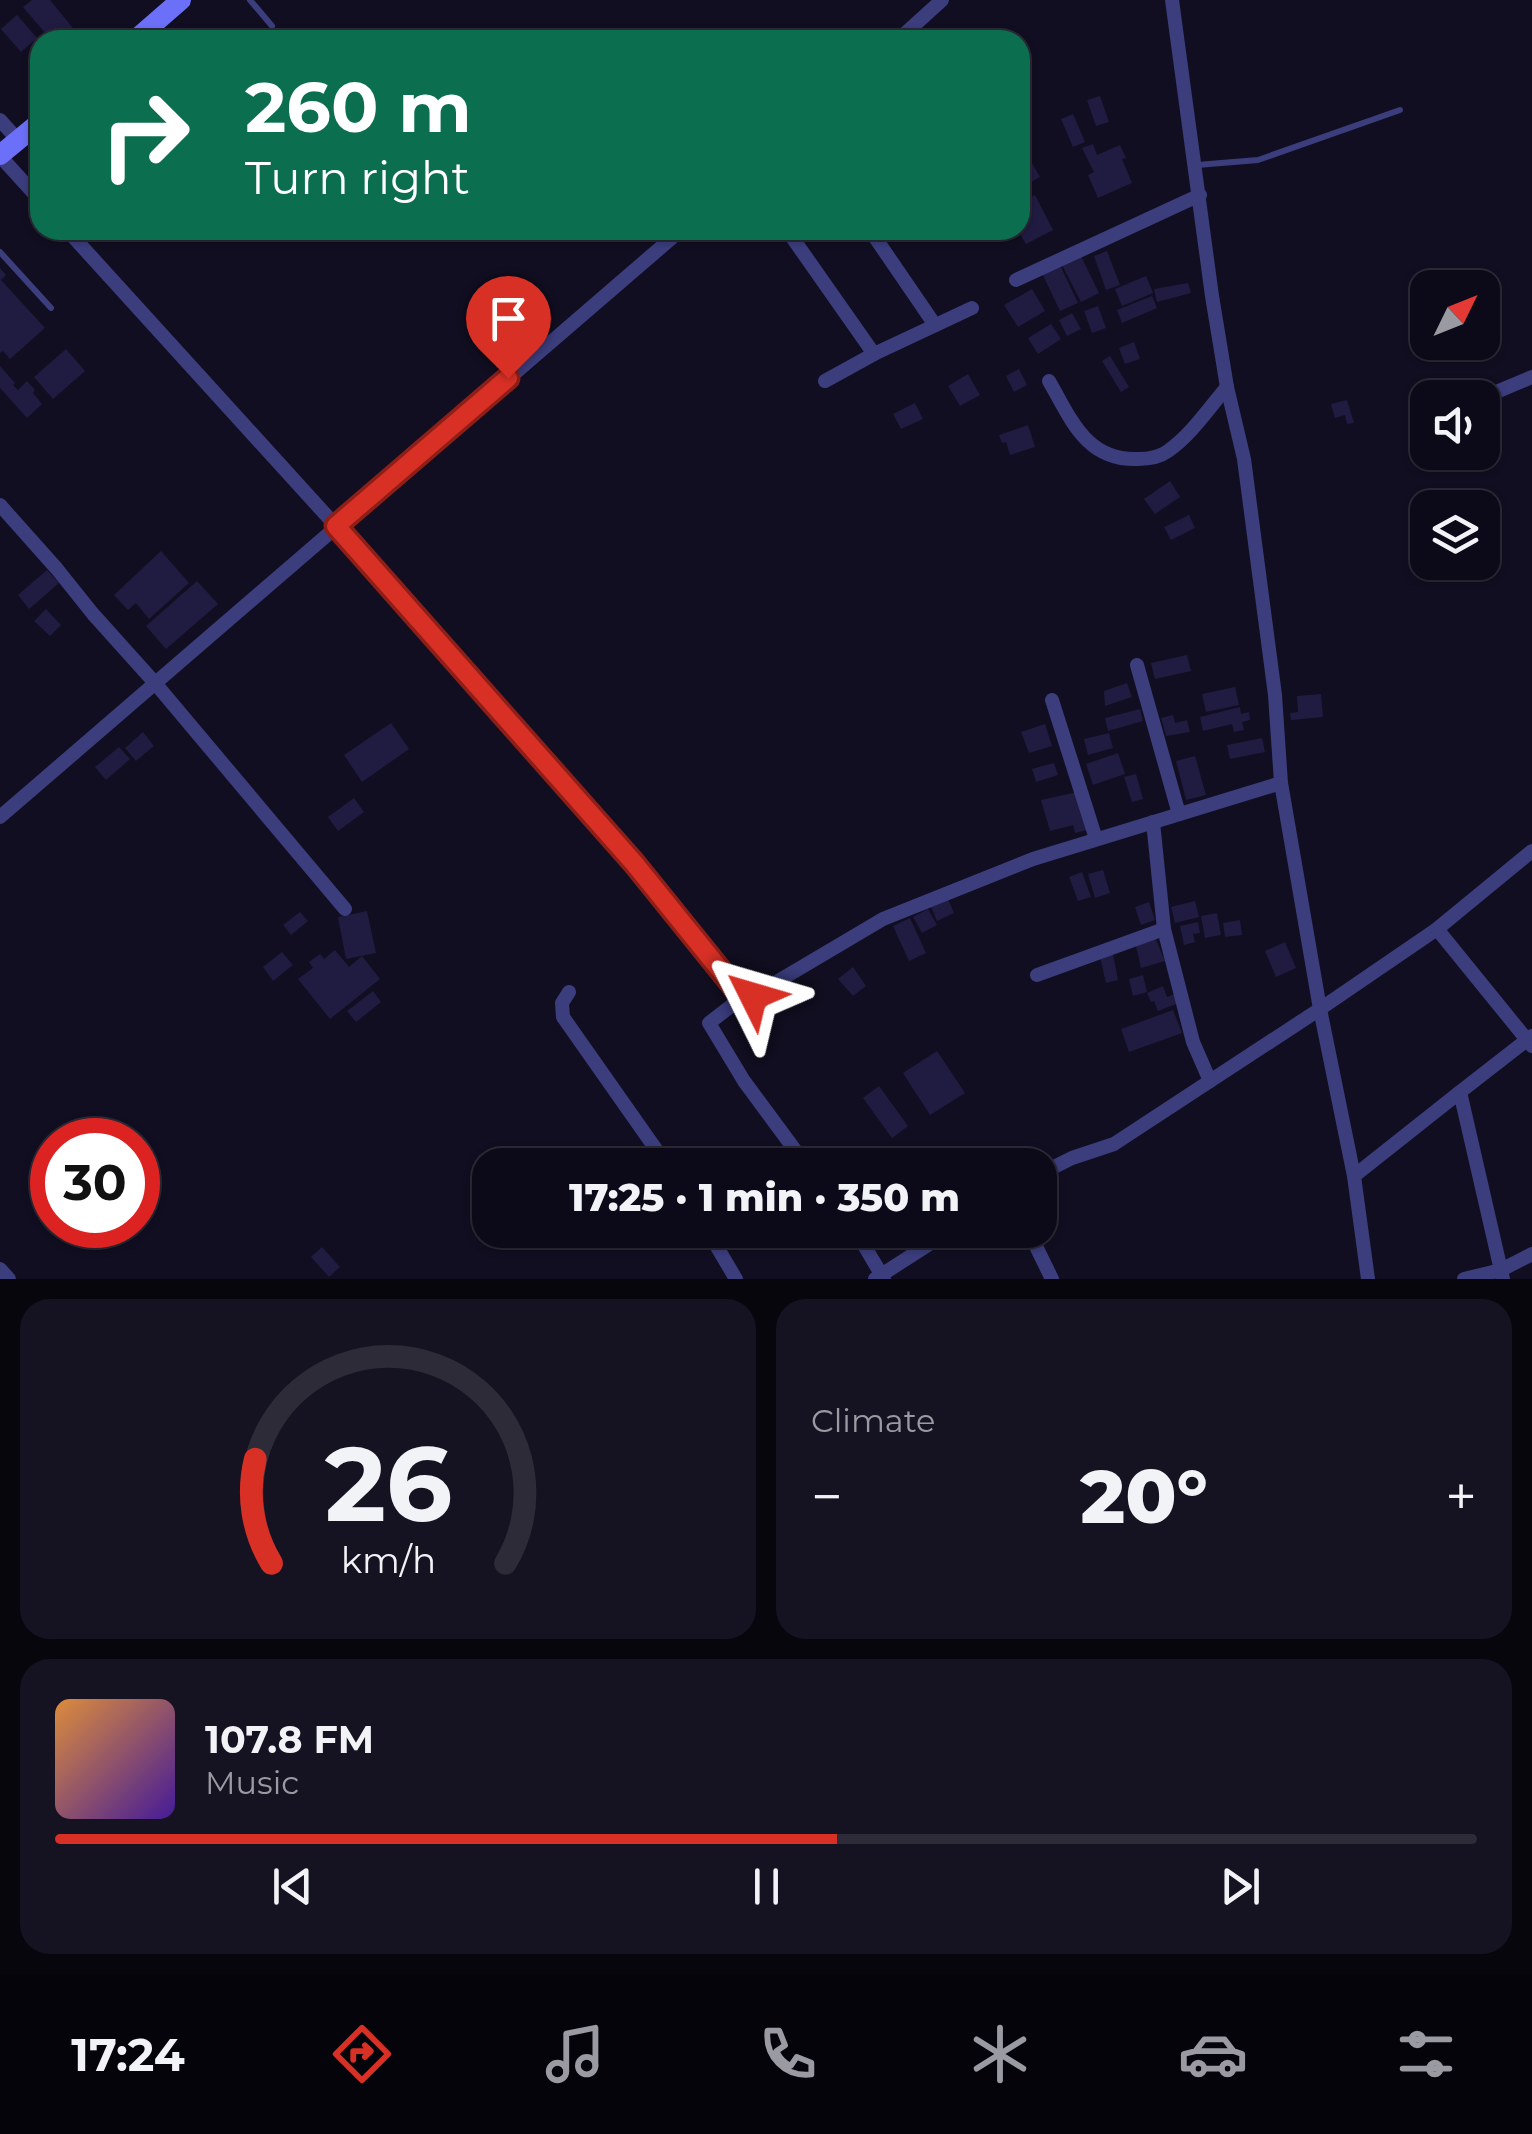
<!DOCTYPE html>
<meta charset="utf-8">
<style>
:root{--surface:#0c0a18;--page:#151321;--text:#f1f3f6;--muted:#9a9aa2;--line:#2c2b37;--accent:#d93025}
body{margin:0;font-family:Montserrat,sans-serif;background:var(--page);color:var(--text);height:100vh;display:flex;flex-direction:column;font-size:38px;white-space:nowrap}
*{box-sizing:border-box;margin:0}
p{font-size:32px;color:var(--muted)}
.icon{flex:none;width:55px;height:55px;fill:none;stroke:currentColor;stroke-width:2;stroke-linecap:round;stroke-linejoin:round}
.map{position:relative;height:1279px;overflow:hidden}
.side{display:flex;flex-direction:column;gap:20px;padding:20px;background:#07060d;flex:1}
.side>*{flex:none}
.guide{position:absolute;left:30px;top:30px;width:1000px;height:210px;border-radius:30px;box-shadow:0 2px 8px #0004,0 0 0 2px var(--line);background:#0b6e4f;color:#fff;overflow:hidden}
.needle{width:65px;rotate:47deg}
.controls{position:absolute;left:1410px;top:270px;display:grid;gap:20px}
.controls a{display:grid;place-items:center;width:90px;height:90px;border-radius:20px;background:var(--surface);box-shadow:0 2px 8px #0004,0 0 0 2px var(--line);font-size:50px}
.speed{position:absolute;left:30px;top:1118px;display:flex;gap:20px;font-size:50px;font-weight:700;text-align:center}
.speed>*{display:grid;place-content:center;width:130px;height:130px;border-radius:50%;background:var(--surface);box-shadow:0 2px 8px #0004,0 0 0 2px var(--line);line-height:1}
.speed .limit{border:15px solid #d22;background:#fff;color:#111}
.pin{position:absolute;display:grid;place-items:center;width:85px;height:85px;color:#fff;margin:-102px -42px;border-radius:50% 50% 50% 0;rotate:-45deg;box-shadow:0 0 10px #0007}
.pin .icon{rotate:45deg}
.me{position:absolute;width:110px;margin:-55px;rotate:310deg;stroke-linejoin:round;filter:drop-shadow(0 0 8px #0008)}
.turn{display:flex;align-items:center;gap:35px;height:210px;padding:0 50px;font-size:45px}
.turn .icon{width:130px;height:130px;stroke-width:2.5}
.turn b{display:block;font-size:70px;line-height:85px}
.big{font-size:75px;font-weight:800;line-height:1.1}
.side .tile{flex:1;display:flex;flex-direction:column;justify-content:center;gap:15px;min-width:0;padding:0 35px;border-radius:30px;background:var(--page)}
.side .dial{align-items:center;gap:0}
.dial svg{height:260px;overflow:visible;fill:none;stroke:var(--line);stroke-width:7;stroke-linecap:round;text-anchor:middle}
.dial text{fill:var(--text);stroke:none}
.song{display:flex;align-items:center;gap:30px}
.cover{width:120px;height:120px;border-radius:15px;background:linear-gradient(135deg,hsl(30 70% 55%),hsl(260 70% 35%))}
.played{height:10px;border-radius:5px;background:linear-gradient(90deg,var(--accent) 55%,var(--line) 55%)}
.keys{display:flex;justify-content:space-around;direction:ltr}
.heat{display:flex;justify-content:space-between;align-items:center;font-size:55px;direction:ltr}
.side .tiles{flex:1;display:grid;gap:20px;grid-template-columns:1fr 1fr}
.tile:last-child{grid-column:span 2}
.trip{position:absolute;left:472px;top:1148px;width:585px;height:100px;border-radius:30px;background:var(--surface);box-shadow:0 2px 8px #0004,0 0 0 2px var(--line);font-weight:800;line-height:100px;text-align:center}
.menu{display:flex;height:160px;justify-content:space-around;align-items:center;background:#05040a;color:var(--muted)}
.menu .icon{width:70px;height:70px}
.menu .active{color:var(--accent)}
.menu b{font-size:45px;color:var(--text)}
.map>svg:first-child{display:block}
.building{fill:#201b40}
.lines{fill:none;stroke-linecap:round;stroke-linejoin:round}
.lane{stroke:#3b3d7d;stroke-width:6}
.street{stroke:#3b3d7d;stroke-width:14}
.secondary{stroke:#6c70f8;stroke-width:20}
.route-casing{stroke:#8d1f18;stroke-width:25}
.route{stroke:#d93025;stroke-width:18}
</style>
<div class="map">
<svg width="1532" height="1279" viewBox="0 0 1532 1279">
<rect width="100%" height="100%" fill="#100e20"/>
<g class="building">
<path d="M 32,0 L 50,0 L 81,38 L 63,40 L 53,28 L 46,34 L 23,7 Z"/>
<path d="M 17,15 L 37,38 L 21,52 L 1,29 Z"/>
<path d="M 1100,96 L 1109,122 L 1096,126 L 1087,100 Z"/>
<path d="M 1073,114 L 1085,142 L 1073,147 L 1061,119 Z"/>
<path d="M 1020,142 L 1040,177 L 1020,188 Z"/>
<path d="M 1093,144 L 1097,155 L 1120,145 L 1126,158 L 1122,159 L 1132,183 L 1098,198 L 1088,175 L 1094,172 L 1082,148 Z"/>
<path d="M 1035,195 L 1053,230 L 1026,244 L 1018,230 L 1020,203 Z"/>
<path d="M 1107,251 L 1120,285 L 1106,290 L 1094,256 Z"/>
<path d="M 1080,254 L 1099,293 L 1081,302 L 1061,263 Z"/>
<path d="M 1059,263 L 1078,303 L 1060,311 L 1041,271 Z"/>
<path d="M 0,268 L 6,275 L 1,280 L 45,328 L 10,359 L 3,351 L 0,353 Z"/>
<path d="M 1146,276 L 1153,293 L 1122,306 L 1115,289 Z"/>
<path d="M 1188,283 L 1191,293 L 1157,302 L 1154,289 Z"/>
<path d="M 1032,289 L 1045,311 L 1018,327 L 1004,305 Z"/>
<path d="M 1152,296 L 1157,308 L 1122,323 L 1117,310 Z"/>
<path d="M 1098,306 L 1106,328 L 1092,333 L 1084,311 Z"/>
<path d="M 1072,313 L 1081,329 L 1067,336 L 1059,320 Z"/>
<path d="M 1051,324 L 1061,339 L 1038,354 L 1028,338 Z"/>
<path d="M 1134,342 L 1140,359 L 1125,364 L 1119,348 Z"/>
<path d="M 66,349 L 85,371 L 53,399 L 34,377 Z"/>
<path d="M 1110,356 L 1129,387 L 1121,392 L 1102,361 Z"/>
<path d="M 0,366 L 15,383 L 13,385 L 18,390 L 27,381 L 35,390 L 33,393 L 42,404 L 27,418 L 0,388 Z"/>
<path d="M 1019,369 L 1027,385 L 1014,392 L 1006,376 Z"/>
<path d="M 968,374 L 980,395 L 960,406 L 948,386 Z"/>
<path d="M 1347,400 L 1354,423 L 1347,424 L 1345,415 L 1335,418 L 1331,404 Z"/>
<path d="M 915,403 L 923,419 L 901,429 L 893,414 Z"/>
<path d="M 1028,425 L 1035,447 L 1010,455 L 1006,442 L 1002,443 L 999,435 Z"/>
<path d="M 1170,481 L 1180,497 L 1155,514 L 1144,499 Z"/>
<path d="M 1189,515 L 1195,528 L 1171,540 L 1164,527 Z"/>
<path d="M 161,551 L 189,583 L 149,619 L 136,603 L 128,610 L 114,595 Z"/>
<path d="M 47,570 L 59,583 L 29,609 L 18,595 Z"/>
<path d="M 197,581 L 218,604 L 166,649 L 146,626 Z"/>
<path d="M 46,609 L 61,625 L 50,636 L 34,621 Z"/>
<path d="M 1187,655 L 1191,671 L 1155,679 L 1151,663 Z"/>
<path d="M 1127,683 L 1132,697 L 1105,706 L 1104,691 Z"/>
<path d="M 1235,687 L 1239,705 L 1206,712 L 1202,694 Z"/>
<path d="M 1321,694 L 1323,717 L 1291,720 L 1290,713 L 1298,712 L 1297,696 Z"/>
<path d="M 1240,707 L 1241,714 L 1249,712 L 1250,720 L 1242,722 L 1244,730 L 1234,732 L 1232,724 L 1203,731 L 1200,717 Z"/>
<path d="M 1140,709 L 1143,721 L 1108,731 L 1105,718 Z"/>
<path d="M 1173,715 L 1175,723 L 1187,720 L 1190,732 L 1166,736 L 1161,718 Z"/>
<path d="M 391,723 L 409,749 L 362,782 L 344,755 Z"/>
<path d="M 1045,724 L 1052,746 L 1029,753 L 1021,732 Z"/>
<path d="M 143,732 L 154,746 L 136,761 L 125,748 Z"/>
<path d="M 1109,733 L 1113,748 L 1088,755 L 1084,739 Z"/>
<path d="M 1262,738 L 1265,752 L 1230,759 L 1227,745 Z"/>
<path d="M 119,747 L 130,759 L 106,780 L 95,767 Z"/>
<path d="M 1118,753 L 1125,774 L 1093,785 L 1086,764 Z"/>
<path d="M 1195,756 L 1206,795 L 1186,800 L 1176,761 Z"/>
<path d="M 1054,763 L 1058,775 L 1036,782 L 1032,769 Z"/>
<path d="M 1136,774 L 1143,799 L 1132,802 L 1124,777 Z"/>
<path d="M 1077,792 L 1087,830 L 1075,833 L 1073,825 L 1050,831 L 1041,800 Z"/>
<path d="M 354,798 L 364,812 L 338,831 L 328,817 Z"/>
<path d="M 1103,870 L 1110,893 L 1095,898 L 1088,874 Z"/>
<path d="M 1082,872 L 1091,897 L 1078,901 L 1069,877 Z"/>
<path d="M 948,899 L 954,913 L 937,921 L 931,907 Z"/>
<path d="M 1195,901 L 1199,917 L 1175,923 L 1171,907 Z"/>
<path d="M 1149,902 L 1155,920 L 1141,925 L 1135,907 Z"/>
<path d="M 928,909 L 937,925 L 922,933 L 913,917 Z"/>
<path d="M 367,911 L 376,953 L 346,959 L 338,917 Z"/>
<path d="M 300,912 L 308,921 L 291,935 L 283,925 Z"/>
<path d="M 1217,913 L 1221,935 L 1205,938 L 1201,916 Z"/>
<path d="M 910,918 L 926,953 L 909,961 L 893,926 Z"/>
<path d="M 1240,920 L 1242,935 L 1225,937 L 1223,923 Z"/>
<path d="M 1198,922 L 1200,933 L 1193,934 L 1195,942 L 1184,945 L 1180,926 Z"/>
<path d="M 1154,935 L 1165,961 L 1141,968 L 1135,941 Z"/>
<path d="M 1285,942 L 1296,968 L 1276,977 L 1265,951 Z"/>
<path d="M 335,950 L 349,967 L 362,956 L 380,979 L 330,1019 L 298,979 L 313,968 L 309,962 L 320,954 L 324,959 Z"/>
<path d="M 282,952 L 293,965 L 273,981 L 263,967 Z"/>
<path d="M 1113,954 L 1118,980 L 1106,983 L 1100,957 Z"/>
<path d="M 853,967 L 866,986 L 853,996 L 838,979 Z"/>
<path d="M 1143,975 L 1147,992 L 1133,996 L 1129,979 Z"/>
<path d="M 1163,986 L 1167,997 L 1175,994 L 1179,1003 L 1158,1011 L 1154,1001 L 1151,1002 L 1147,993 Z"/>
<path d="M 373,991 L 381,1002 L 356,1022 L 347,1011 Z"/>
<path d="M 1173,1010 L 1182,1033 L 1129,1052 L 1121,1029 Z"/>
<path d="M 937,1051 L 965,1093 L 930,1115 L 903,1073 Z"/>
<path d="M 879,1086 L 908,1126 L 892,1138 L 863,1098 Z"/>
<path d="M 322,1247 L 340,1267 L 329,1277 L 311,1257 Z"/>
</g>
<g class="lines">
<g class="lane">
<path d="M 250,0 L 272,26"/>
<path d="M 1197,165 L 1258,160 L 1400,110"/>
<path d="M 0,252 L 51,308"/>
</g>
<g class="street">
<path d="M 1172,0 L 1212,296 L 1227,387 L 1244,459 L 1275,695 L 1281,783 L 1320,1009 L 1354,1176 L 1368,1279"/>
<path d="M 898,40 L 942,0"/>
<path d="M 0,120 L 18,140"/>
<path d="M 0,156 L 40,200"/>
<path d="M 67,230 L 336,526 L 635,863 L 734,987 L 744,996 L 753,996 L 883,919 L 1033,859 L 1281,783"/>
<path d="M 787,230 L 874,354 L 972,308"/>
<path d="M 870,230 L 935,325"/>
<path d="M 1016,280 L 1200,195"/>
<path d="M 825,381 L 874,354"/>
<path d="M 1049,381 C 1071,419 1086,461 1138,459 C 1148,459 1160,457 1168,451 C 1191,435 1209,408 1227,387"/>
<path d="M 1482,398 L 1532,377"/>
<path d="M 0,505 L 57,569 L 93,614 L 155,683 L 345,909"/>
<path d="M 1137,665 L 1179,814"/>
<path d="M 1052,700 L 1096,839"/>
<path d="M 0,817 L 681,230"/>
<path d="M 1153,822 L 1164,929 L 1193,1042 L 1210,1081"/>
<path d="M 1437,929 L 1532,1046"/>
<path d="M 1037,975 L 1164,929"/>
<path d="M 569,992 L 562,1003 L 563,1017 L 667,1165"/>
<path d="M 744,996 L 709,1023 L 744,1081 L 806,1165"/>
<path d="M 1460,1092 L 1532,1036"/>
<path d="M 1040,1174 L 1072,1158 L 1114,1144 L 1320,1009 L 1437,929 L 1532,851"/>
<path d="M 1354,1176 L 1460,1092 L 1503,1279"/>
<path d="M 707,1230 L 736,1279"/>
<path d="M 855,1230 L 884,1279"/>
<path d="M 1028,1230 L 1052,1279"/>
<path d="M 0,1269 L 9,1279"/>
<path d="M 875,1279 L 951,1230"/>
<path d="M 1464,1279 L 1501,1270 L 1532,1254"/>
</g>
<g class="secondary">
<path d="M 135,40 L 181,0"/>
<path d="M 0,155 L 40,122"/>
</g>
</g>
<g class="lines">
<defs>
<path id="route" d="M 508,378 L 336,526 L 634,863 L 734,987 L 744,996 L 753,996"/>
</defs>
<use href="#route" class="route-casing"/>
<use href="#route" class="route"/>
</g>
</svg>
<div class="controls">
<a><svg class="needle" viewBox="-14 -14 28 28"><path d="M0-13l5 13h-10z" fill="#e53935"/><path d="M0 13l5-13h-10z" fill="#9a9aa2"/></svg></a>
<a><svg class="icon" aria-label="sound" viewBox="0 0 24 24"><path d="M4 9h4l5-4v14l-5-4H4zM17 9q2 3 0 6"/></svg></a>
<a><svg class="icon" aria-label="layers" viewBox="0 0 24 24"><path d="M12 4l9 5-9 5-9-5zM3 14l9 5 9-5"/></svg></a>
</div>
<div class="speed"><div class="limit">30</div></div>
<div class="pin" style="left:508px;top:378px;background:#d93025"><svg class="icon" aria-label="arrive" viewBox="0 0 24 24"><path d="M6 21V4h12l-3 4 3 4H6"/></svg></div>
<svg class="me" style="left:753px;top:996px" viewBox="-20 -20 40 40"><path d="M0-17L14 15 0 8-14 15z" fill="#d93025" stroke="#fff" stroke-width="4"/></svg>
<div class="trip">17:25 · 1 min · 350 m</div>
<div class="guide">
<div class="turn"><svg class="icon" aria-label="right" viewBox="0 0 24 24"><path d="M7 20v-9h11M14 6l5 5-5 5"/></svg><div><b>260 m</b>Turn right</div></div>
</div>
</div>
<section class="side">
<div class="tiles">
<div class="tile dial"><svg viewBox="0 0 100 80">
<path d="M14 69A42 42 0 1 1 86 69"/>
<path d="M14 69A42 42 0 0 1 9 37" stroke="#d93025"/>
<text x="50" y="56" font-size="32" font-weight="700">26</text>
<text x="50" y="72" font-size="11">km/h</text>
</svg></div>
<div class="tile"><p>Climate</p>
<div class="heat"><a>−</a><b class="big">20°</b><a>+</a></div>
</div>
<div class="tile">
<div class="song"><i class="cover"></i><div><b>107.8 FM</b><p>Music</p></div></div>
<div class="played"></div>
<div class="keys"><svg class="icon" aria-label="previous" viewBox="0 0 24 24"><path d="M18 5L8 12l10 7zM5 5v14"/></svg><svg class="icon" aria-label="pause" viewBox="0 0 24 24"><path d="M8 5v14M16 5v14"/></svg><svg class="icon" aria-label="next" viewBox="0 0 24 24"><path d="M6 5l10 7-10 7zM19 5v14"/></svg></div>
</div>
</div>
</section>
<nav class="menu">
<b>17:24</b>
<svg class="icon active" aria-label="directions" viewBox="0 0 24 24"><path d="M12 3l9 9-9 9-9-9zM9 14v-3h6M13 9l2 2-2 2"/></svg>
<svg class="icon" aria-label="music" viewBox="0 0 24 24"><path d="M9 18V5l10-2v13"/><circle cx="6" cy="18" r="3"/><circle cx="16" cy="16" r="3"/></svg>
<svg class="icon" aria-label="phone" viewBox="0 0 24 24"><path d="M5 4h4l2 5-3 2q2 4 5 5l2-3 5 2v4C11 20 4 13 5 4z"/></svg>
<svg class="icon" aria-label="climate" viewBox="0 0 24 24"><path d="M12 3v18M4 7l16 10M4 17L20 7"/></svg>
<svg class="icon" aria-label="car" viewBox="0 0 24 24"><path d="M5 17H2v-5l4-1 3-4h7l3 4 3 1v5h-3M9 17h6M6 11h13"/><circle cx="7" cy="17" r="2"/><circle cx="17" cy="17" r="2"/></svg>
<svg class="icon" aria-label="filters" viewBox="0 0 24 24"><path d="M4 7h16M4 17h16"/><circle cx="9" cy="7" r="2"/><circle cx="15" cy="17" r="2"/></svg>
</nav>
